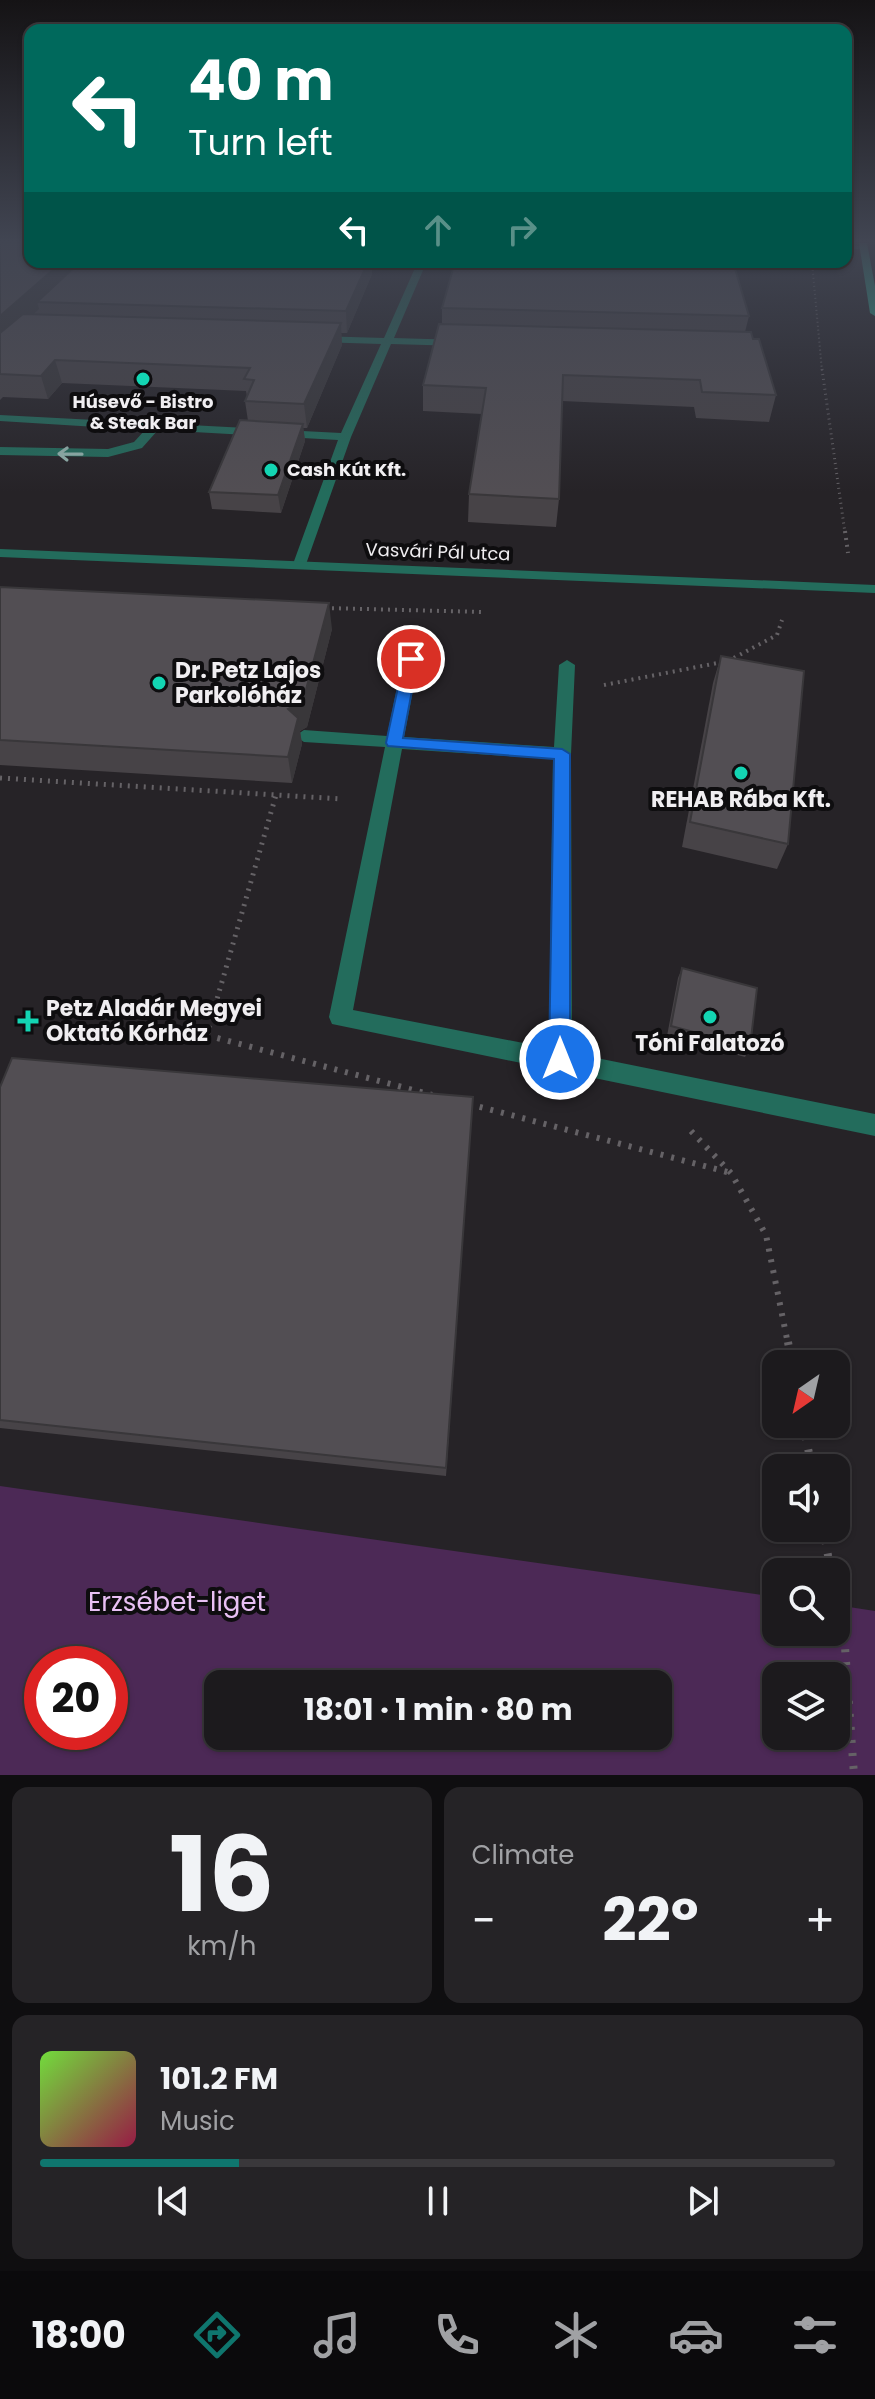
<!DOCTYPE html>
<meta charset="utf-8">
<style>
:root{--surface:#1c1a1d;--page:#252326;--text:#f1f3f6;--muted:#a0a1a4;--line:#3a383b;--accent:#0f766e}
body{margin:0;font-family:Poppins,sans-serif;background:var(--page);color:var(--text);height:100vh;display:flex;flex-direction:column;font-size:30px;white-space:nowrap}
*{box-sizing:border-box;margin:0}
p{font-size:26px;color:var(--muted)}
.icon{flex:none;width:44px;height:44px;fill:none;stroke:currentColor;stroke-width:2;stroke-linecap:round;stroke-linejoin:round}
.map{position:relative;height:1775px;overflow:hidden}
.sheet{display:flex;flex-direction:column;gap:12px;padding:12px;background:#0f0e10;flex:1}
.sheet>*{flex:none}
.top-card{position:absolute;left:24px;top:24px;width:828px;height:244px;border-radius:16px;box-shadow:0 2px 6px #0004,0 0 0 2px var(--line);background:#00695c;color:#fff;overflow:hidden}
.needle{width:52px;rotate:214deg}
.controls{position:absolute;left:762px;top:1350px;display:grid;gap:16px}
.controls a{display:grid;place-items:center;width:88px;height:88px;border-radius:16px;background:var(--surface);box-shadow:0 2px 6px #0004,0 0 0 2px var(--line);font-size:40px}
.speed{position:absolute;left:24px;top:1646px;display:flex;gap:16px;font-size:40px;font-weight:700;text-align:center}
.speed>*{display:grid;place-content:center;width:104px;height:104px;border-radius:50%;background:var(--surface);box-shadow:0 2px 6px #0004,0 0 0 2px var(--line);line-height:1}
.speed .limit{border:12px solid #d22;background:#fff;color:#111}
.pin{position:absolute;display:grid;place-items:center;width:68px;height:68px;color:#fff;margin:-34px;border:4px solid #fff;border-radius:50%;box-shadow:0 2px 8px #0007}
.me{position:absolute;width:88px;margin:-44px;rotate:0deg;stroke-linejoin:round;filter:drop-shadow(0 0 6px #0008)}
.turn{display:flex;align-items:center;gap:28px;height:168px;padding:0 32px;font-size:36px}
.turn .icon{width:104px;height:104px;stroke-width:2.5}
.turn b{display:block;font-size:56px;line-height:68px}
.lanes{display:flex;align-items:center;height:76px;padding:0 32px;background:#0003;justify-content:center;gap:40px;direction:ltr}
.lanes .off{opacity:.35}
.big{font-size:60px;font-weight:700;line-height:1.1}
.sheet .card{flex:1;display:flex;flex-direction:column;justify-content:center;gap:12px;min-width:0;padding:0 28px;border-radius:16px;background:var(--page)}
.sheet .dial{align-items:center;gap:0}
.dial b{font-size:104px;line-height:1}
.song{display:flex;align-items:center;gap:24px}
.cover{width:96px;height:96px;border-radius:12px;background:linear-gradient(135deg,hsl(100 70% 55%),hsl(340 70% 35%))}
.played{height:8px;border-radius:4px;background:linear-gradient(90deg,var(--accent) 25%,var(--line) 25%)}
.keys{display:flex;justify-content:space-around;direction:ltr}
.heat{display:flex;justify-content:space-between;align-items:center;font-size:44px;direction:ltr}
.sheet .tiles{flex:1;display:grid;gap:12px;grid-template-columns:1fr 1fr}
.card:last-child{grid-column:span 2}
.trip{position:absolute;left:204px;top:1670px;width:468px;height:80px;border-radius:16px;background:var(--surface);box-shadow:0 2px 6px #0004,0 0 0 2px var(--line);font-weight:700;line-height:80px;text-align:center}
.tabs{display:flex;height:128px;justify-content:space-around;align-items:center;background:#0b0a0c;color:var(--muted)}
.tabs .icon{width:56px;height:56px}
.tabs .on{color:var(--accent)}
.tabs b{font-size:36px;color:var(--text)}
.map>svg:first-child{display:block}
.green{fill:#4c2956;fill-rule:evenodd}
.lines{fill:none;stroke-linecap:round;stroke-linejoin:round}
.path-far5{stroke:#656266;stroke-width:2;stroke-dasharray:1 3;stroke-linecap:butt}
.path-far4{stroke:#656266;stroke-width:3;stroke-dasharray:1 4;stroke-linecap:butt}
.path-far3{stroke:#656266;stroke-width:4;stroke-dasharray:2 5;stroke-linecap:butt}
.path-far2{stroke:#656266;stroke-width:5;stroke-dasharray:2 6;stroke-linecap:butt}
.path-far1{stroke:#656266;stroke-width:6;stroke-dasharray:3 8;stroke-linecap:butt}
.path{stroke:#656266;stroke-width:8;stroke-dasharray:3 10;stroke-linecap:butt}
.service{fill:#236c5c;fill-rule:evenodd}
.tertiary{fill:#236c5c;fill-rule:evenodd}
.primary{fill:#2eae94;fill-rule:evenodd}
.wall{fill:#474347}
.shaded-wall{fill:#39373a}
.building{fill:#524e53;stroke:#39373a;stroke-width:2}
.oneway{stroke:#94b4ae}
.route{fill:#1a73e8;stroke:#114b97;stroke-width:2}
.poi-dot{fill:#13d5b3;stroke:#0e0d0f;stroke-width:3}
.labels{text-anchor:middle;stroke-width:8;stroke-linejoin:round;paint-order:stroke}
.far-poi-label{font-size:18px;font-weight:bold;fill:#f0eef1;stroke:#0e0d0f}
.far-street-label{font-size:18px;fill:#f0eef1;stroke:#0e0d0f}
.poi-label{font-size:22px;font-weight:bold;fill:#f0eef1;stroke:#0e0d0f;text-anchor:start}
.near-park-label{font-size:26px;fill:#e8c0f4;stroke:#0e0d0f}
</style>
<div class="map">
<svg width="875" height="1775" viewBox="0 0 875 1775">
<rect width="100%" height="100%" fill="#262327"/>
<path class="green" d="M 0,1486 L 776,1597 L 776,1632 L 836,1632 L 836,1605 L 875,1611 L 875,1775 L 0,1775 ZM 42,1664 L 110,1664 L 110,1732 L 42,1732 ZM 776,1676 L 836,1676 L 836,1736 L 776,1736 ZM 218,1684 L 658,1684 L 658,1736 L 218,1736 Z"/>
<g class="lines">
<path class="path-far5" d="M 812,262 L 822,371"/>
<path class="path-far4" d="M 822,369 L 845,533"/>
<g class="path-far3">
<path d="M 845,531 L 848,553"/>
<path d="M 325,608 L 483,612"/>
<path d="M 604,685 L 728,661 L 777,635 L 782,620"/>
</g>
<g class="path-far2">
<path d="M 0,778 L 342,799"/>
<path d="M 215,1006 L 276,795"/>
</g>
<g class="path-far1">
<path d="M 215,1004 L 206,1035 L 432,1095"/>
<path d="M 469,1104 L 731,1173"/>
<path d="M 691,1131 L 731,1173 L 766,1235 L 788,1344"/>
</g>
<g class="path">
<path d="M 788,1342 L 792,1364"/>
<path d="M 803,1424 L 812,1468"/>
<path d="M 823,1528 L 831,1572"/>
<path d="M 836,1598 L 845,1647 L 854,1775"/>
</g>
<g class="service">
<path d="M 846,244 L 869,248 L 846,250 Z"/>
<path d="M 343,262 L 426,262 L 482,267 L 478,270 L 424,268 L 394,338 L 461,340 L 466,343 L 461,346 L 391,344 L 351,437 L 305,567 L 295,567 L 293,564 L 338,440 L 158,430 L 142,448 L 108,457 L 0,455 L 0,447 L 108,449 L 134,442 L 145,430 L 0,421 L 0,415 L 341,433 L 381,344 L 317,342 L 312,339 L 317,336 L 384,338 L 415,268 L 346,267 Z"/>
<path d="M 411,654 L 419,659 L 404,737 L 554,747 L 559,665 L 567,660 L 575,665 L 571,754 L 572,1053 L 875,1114 L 875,1136 L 332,1024 L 329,1017 L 385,747 L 304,742 L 295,736 L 304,730 L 387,736 L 403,659 ZM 402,749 L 553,759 L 549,1048 L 353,1010 Z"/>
</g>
<path class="tertiary" d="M 0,549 L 875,585 L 875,593 L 0,557 Z"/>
<path class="primary" d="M 859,243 L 867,243 L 875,286 L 875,316 L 870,313 Z"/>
</g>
<g class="wall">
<path d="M 0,243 L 30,262 L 372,262 L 372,274 L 347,333 L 341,333 L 342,345 L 307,428 L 303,428 L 305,441 L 281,513 L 212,509 L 209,492 L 248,421 L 245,401 L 247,397 L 246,391 L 62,383 L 48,399 L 3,397 L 0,400 Z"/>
<path d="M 442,308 L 749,316 L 745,332 L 753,339 L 776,395 L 769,422 L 696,418 L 694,407 L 562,401 L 559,499 L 556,527 L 468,522 L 469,494 L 482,414 L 423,411 L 423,385 L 442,324 Z"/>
<path d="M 0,587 L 332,629 L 307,727 L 300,731 L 302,744 L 292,783 L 0,765 Z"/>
<path d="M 721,656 L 788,844 L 777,869 L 682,847 L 713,683 Z"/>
<path d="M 682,968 L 750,1047 L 745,1057 L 667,1036 L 678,978 Z"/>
<path d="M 0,1087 L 473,1097 L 446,1476 L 0,1428 Z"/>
</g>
<g class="shaded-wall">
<path d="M 62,262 L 91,262 L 37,302 L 39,309 L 0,345 L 0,316 Z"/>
<path d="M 368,262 L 372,262 L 372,274 L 347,333 L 346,311 Z"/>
<path d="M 341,323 L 342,345 L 307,428 L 304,404 Z"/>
<path d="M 55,360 L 62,383 L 48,399 L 41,376 Z"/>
<path d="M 303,424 L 305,441 L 281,513 L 278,495 Z"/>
<path d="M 329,603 L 332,629 L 307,727 L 300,731 L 302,744 L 292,783 L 288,757 L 288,709 Z"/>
</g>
<g class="building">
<path d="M 0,243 L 30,243 L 30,262 L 62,262 L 0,316 Z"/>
<path d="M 80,262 L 368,262 L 346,311 L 37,302 Z"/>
<path d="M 455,262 L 733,262 L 749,316 L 442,308 Z"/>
<path d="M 23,314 L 341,323 L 304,404 L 245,401 L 254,380 L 244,379 L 250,368 L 55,360 L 41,376 L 0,374 L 0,333 Z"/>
<path d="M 439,324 L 751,332 L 753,339 L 759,339 L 776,395 L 702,392 L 700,380 L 563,375 L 559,499 L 469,494 L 486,388 L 423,385 Z"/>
<path d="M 240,420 L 303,424 L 278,495 L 209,492 Z"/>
<path d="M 0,587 L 329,603 L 303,701 L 288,709 L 298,718 L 288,757 L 0,740 Z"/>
<path d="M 721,656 L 804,671 L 788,844 L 690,822 Z"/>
<path d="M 682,968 L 757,988 L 750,1047 L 671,1026 Z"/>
<path d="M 12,1058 L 473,1097 L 446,1468 L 0,1420 L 0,1087 Z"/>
</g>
<defs><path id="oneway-shaft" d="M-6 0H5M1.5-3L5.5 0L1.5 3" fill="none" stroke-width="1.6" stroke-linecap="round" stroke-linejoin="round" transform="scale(2)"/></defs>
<use class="oneway" href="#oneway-shaft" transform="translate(70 454) rotate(-179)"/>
<linearGradient id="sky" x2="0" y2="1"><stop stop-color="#151315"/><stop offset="0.49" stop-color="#414552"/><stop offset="1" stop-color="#414552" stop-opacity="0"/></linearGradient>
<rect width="875" height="492" fill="url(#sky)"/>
<path class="route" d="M 411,654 L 418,659 L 403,738 L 562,749 L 570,754 L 570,1059 L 567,1065 L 560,1068 L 552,1065 L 549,1059 L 554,759 L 388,746 L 386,743 L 404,659 Z"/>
<g class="poi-dot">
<circle cx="143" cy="379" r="8"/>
<circle cx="271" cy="470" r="8"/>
<circle cx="159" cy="683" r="8"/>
<circle cx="741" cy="773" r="8"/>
<circle cx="710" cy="1017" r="8"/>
<path d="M24 1009h8v8h8v8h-8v8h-8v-8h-8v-8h8z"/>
</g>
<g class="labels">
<g class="far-poi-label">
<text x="143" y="408">Húsevő - Bistro<tspan x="143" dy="21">&amp; Steak Bar</tspan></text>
<text x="287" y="476" text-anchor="start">Cash Kút Kft.</text>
</g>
<g class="far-street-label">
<text transform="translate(438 552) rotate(2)" y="6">Vasvári Pál utca</text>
</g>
<g class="poi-label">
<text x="175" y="678">Dr. Petz Lajos<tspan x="175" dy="25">Parkolóház</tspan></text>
<text x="741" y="807" text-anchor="middle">REHAB Rába Kft.</text>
<text x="46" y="1016">Petz Aladár Megyei<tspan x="46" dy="25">Oktató Kórház</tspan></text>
<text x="710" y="1051" text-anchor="middle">Tóni Falatozó</text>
</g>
<g class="near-park-label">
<text x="177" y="1611">Erzsébet-liget</text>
</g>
</g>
</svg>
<div class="controls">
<a><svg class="needle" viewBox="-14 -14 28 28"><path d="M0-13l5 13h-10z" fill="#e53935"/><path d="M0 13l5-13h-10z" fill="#a0a1a4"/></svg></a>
<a><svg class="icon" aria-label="sound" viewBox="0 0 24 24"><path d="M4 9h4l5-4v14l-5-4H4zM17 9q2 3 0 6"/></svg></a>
<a><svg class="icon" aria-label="search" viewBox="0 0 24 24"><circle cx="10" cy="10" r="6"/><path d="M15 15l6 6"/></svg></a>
<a><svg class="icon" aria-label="layers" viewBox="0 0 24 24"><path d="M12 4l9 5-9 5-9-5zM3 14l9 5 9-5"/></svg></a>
</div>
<div class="speed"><div class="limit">20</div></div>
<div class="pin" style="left:411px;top:659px;background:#d93025"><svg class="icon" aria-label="arrive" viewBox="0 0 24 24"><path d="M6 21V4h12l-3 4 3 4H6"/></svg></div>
<svg class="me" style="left:560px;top:1059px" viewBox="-20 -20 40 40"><circle r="17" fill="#1a73e8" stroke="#fff" stroke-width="3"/><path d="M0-11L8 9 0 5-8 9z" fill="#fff"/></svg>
<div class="trip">18:01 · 1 min · 80 m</div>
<div class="top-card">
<div class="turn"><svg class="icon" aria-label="left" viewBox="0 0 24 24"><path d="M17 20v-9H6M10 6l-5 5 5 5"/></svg><div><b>40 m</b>Turn left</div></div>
<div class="lanes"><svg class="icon" aria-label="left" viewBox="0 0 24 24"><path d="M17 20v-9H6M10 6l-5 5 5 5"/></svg><svg class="icon off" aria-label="ahead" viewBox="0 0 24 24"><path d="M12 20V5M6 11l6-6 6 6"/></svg><svg class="icon off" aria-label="right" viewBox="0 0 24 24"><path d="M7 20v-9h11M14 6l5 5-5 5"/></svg></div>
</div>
</div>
<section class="sheet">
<div class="tiles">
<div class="card dial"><b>16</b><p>km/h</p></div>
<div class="card"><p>Climate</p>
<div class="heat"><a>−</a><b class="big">22°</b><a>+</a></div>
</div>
<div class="card">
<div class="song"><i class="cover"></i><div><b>101.2 FM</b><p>Music</p></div></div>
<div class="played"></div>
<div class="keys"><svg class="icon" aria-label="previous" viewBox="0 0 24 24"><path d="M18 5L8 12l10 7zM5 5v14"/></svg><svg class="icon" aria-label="pause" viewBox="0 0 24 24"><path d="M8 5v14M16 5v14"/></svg><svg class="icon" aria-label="next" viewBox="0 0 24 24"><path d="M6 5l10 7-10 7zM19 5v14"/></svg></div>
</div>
</div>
</section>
<nav class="tabs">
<b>18:00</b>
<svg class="icon on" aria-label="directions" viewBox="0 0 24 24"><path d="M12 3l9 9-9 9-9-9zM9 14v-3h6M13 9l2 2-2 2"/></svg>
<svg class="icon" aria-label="music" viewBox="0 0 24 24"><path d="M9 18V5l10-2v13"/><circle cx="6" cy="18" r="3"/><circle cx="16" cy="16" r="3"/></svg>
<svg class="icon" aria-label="phone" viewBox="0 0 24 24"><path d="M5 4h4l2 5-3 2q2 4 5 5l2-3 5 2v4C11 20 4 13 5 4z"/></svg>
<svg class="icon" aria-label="climate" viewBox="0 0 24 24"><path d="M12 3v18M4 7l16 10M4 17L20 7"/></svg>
<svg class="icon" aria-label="car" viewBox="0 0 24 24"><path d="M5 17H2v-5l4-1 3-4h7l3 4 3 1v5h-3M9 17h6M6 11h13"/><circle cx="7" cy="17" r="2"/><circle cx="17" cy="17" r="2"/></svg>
<svg class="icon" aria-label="filters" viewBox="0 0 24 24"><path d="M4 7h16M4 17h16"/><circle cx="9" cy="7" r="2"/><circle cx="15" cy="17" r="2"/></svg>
</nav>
